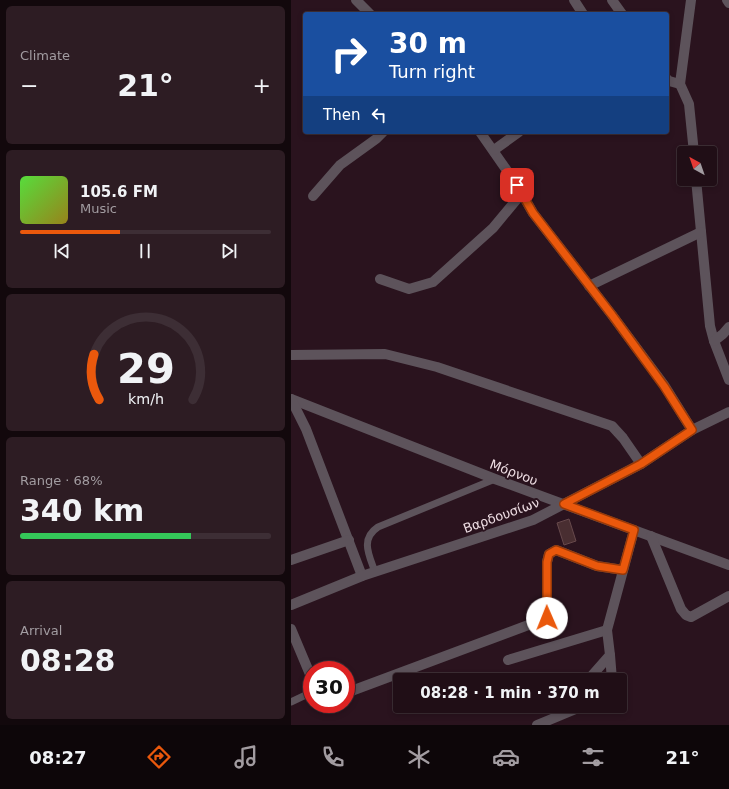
<!DOCTYPE html>
<meta charset="utf-8">
<style>
:root{--surface:#200e16;--page:#2d1c23;--text:#f1f3f6;--muted:#a29ca1;--line:#3d2e35;--accent:#ea580c}
body{margin:0;font-family:"DejaVu Sans",sans-serif;background:var(--page);color:var(--text);height:100vh;display:flex;flex-direction:column;font-size:15px;white-space:nowrap}
*{box-sizing:border-box;margin:0}
p{font-size:13px;color:var(--muted)}
.icon{flex:none;width:22px;height:22px;fill:none;stroke:currentColor;stroke-width:2;stroke-linecap:round;stroke-linejoin:round}
.map{position:relative;flex:1;overflow:hidden}
.details{display:flex;flex-direction:column;gap:6px;padding:6px;background:#12080c;width:291px}
.details>*{flex:none}
.top-card{position:absolute;left:12px;top:12px;width:366px;height:122px;border-radius:4px;box-shadow:0 2px 6px #0003,0 0 0 1px var(--line);background:#1a4fa0;color:#fff;overflow:hidden}
.needle{width:26px;rotate:320deg}
.fabs{position:absolute;left:386px;top:146px;display:grid;gap:8px}
.fabs a{display:grid;place-items:center;width:40px;height:40px;border-radius:4px;background:var(--surface);box-shadow:0 2px 6px #0003,0 0 0 1px var(--line);font-size:20px}
.speed{position:absolute;left:12px;top:661px;display:flex;gap:8px;font-size:20px;font-weight:700;text-align:center}
.speed>*{display:grid;place-content:center;width:52px;height:52px;border-radius:50%;background:var(--surface);box-shadow:0 2px 6px #0003,0 0 0 1px var(--line);line-height:1}
.speed .limit{border:6px solid #d22;background:#fff;color:#111}
.pin{position:absolute;display:grid;place-items:center;width:34px;height:34px;color:#fff;margin:-17px;border-radius:8px;box-shadow:0 2px 6px #0006}
.me{position:absolute;width:44px;margin:-22px;rotate:359deg;stroke-linejoin:round;filter:drop-shadow(0 0 3px #0008)}
.turn{display:flex;align-items:center;gap:14px;height:84px;padding:0 20px;font-size:18px}
.turn .icon{width:52px;height:52px;stroke-width:2.5}
.turn b{display:block;font-size:28px;line-height:34px}
.then{display:flex;align-items:center;height:38px;padding:0 20px;background:#0003;gap:8px;font-size:15px}
.big{font-size:30px;font-weight:600;line-height:1.1}
.details .card{flex:1;display:flex;flex-direction:column;justify-content:center;gap:6px;min-width:0;padding:0 14px;border-radius:6px;background:var(--page)}
.details .dial{align-items:center;gap:0}
.dial svg{height:104px;overflow:visible;fill:none;stroke:var(--line);stroke-width:7;stroke-linecap:round;text-anchor:middle}
.dial text{fill:var(--text);stroke:none}
.song{display:flex;align-items:center;gap:12px}
.cover{width:48px;height:48px;border-radius:6px;background:linear-gradient(135deg,hsl(110 70% 55%),hsl(50 70% 35%))}
.played{height:4px;border-radius:2px;background:linear-gradient(90deg,var(--accent) 40%,var(--line) 40%)}
.keys{display:flex;justify-content:space-around;direction:ltr}
.heat{display:flex;justify-content:space-between;align-items:center;font-size:22px;direction:ltr}
.charge{height:6px;border-radius:3px;background:linear-gradient(90deg,#34c759 68%,var(--line) 0)}
.trip{position:absolute;left:102px;top:673px;width:234px;height:40px;border-radius:4px;background:var(--surface);box-shadow:0 2px 6px #0003,0 0 0 1px var(--line);font-weight:600;line-height:40px;text-align:center}
.dock{display:flex;height:64px;justify-content:space-around;align-items:center;background:#0d0609;color:var(--muted)}
.dock .icon{width:28px;height:28px}
.dock .active{color:var(--accent)}
.dock b{font-size:18px;color:var(--text)}
main{display:flex;flex:1;min-height:0}
.map>svg:first-child{display:block}
.building{fill:#492e31;stroke:#67494c}
.lines{fill:none;stroke-linecap:round;stroke-linejoin:round}
.service{stroke:#5d535b;stroke-width:7}
.minor{stroke:#5d535b;stroke-width:10}
.route-casing{stroke:#983908;stroke-width:10}
.route{stroke:#ea580c;stroke-width:7}
.labels{text-anchor:middle;stroke-width:4;stroke-linejoin:round;paint-order:stroke}
.street-label{font-size:13px;fill:#eedde3;stroke:#2a131e}
</style>
<main>
<section class="details">
<div class="card"><p>Climate</p>
<div class="heat"><a>−</a><b class="big">21°</b><a>+</a></div>
</div>
<div class="card">
<div class="song"><i class="cover"></i><div><b>105.6 FM</b><p>Music</p></div></div>
<div class="played"></div>
<div class="keys"><svg class="icon" aria-label="previous" viewBox="0 0 24 24"><path d="M18 5L8 12l10 7zM5 5v14"/></svg><svg class="icon" aria-label="pause" viewBox="0 0 24 24"><path d="M8 5v14M16 5v14"/></svg><svg class="icon" aria-label="next" viewBox="0 0 24 24"><path d="M6 5l10 7-10 7zM19 5v14"/></svg></div>
</div>
<div class="card dial"><svg viewBox="0 0 100 80">
<path d="M14 69A42 42 0 1 1 86 69"/>
<path d="M14 69A42 42 0 0 1 10 34" stroke="#ea580c"/>
<text x="50" y="56" font-size="32" font-weight="700">29</text>
<text x="50" y="72" font-size="11">km/h</text>
</svg></div>
<div class="card"><p>Range · 68%</p><b class="big">340 km</b><div class="charge"></div></div>
<div class="card"><p>Arrival</p><b class="big">08:28</b></div>
</section>
<div class="map">
<svg width="438" height="725" viewBox="0 0 438 725">
<rect width="100%" height="100%" fill="#2a131e"/>
<path class="building" d="M 278,519 L 285,541 L 273,545 L 266,523 Z"/>
<g class="lines">
<g class="service">
<path d="M 84,572 C 78,555 69,539 87,527 L 204,479"/>
<path d="M 0,702 L 21,692"/>
</g>
<g class="minor">
<path d="M 65,0 L 79,14"/>
<path d="M 283,0 L 292,14"/>
<path d="M 321,0 L 331,14"/>
<path d="M 400,0 L 389,84 L 398,104 L 403,153"/>
<path d="M 436,0 L 438,3"/>
<path d="M 376,79 L 378,81 L 389,84"/>
<path d="M 189,132 L 226,185 L 242,213 L 321,315 L 373,385 L 401,430"/>
<path d="M 203,150 L 228,132"/>
<path d="M 405,179 L 419,326 L 423,341 L 438,380"/>
<path d="M 22,196 L 49,165 L 85,139 L 92,132"/>
<path d="M 89,279 L 118,289 L 142,282 L 202,228 L 231,193"/>
<path d="M 298,286 L 410,232"/>
<path d="M 423,341 L 432,334 L 438,327"/>
<path d="M 0,355 L 94,354 L 146,367 L 321,426 L 332,438 L 350,464"/>
<path d="M 0,399 L 204,479 L 438,565"/>
<path d="M 0,399 L 15,429 L 71,576"/>
<path d="M 360,536 L 390,609 L 395,615 L 400,617 L 438,596"/>
<path d="M 0,560 L 58,540"/>
<path d="M 0,605 L 71,576 L 242,520 L 350,464 L 401,430 L 438,412"/>
<path d="M 0,629 L 21,679"/>
<path d="M 319,655 L 321,680"/>
<path d="M 217,660 L 316,630"/>
<path d="M 297,680 L 319,655 L 316,630 L 343,530"/>
<path d="M 55,693 L 256,618 L 256,562 L 258,554 L 265,550 L 306,566 L 332,570"/>
<path d="M 246,725 L 292,706"/>
</g>
</g>
<g class="lines">
<defs>
<path id="route" d="M 226,185 L 242,213 L 321,315 L 373,386 L 401,430 L 350,464 L 273,504 L 343,530 L 332,570 L 306,566 L 265,550 L 258,554 L 256,562 L 256,618"/>
</defs>
<use href="#route" class="route-casing"/>
<use href="#route" class="route"/>
</g>
<g class="labels">
<g class="street-label">
<text transform="translate(223 472) rotate(21)" y="5">Μόρνου</text>
<text transform="translate(210 515) rotate(-20)" y="5">Βαρδουσίων</text>
</g>
</g>
</svg>
<div class="fabs">
<a><svg class="needle" viewBox="-14 -14 28 28"><path d="M0-13l5 13h-10z" fill="#e53935"/><path d="M0 13l5-13h-10z" fill="#a29ca1"/></svg></a>
</div>
<div class="speed"><div class="limit">30</div></div>
<div class="pin" style="left:226px;top:185px;background:#d93025"><svg class="icon" aria-label="arrive" viewBox="0 0 24 24"><path d="M6 21V4h12l-3 4 3 4H6"/></svg></div>
<svg class="me" style="left:256px;top:618px" viewBox="-20 -20 40 40"><circle r="19" fill="#fff"/><path d="M0-13L10 11 0 6-10 11z" fill="#ea580c"/></svg>
<div class="trip">08:28 · 1 min · 370 m</div>
<div class="top-card">
<div class="turn"><svg class="icon" aria-label="right" viewBox="0 0 24 24"><path d="M7 20v-9h11M14 6l5 5-5 5"/></svg><div><b>30 m</b>Turn right</div></div>
<div class="then">Then<svg class="icon" aria-label="left" viewBox="0 0 24 24"><path d="M17 20v-9H6M10 6l-5 5 5 5"/></svg></div>
</div>
</div>
</main>
<nav class="dock">
<b>08:27</b>
<svg class="icon active" aria-label="directions" viewBox="0 0 24 24"><path d="M12 3l9 9-9 9-9-9zM9 14v-3h6M13 9l2 2-2 2"/></svg>
<svg class="icon" aria-label="music" viewBox="0 0 24 24"><path d="M9 18V5l10-2v13"/><circle cx="6" cy="18" r="3"/><circle cx="16" cy="16" r="3"/></svg>
<svg class="icon" aria-label="phone" viewBox="0 0 24 24"><path d="M5 4h4l2 5-3 2q2 4 5 5l2-3 5 2v4C11 20 4 13 5 4z"/></svg>
<svg class="icon" aria-label="climate" viewBox="0 0 24 24"><path d="M12 3v18M4 7l16 10M4 17L20 7"/></svg>
<svg class="icon" aria-label="car" viewBox="0 0 24 24"><path d="M5 17H2v-5l4-1 3-4h7l3 4 3 1v5h-3M9 17h6M6 11h13"/><circle cx="7" cy="17" r="2"/><circle cx="17" cy="17" r="2"/></svg>
<svg class="icon" aria-label="filters" viewBox="0 0 24 24"><path d="M4 7h16M4 17h16"/><circle cx="9" cy="7" r="2"/><circle cx="15" cy="17" r="2"/></svg>
<b>21°</b>
</nav>
